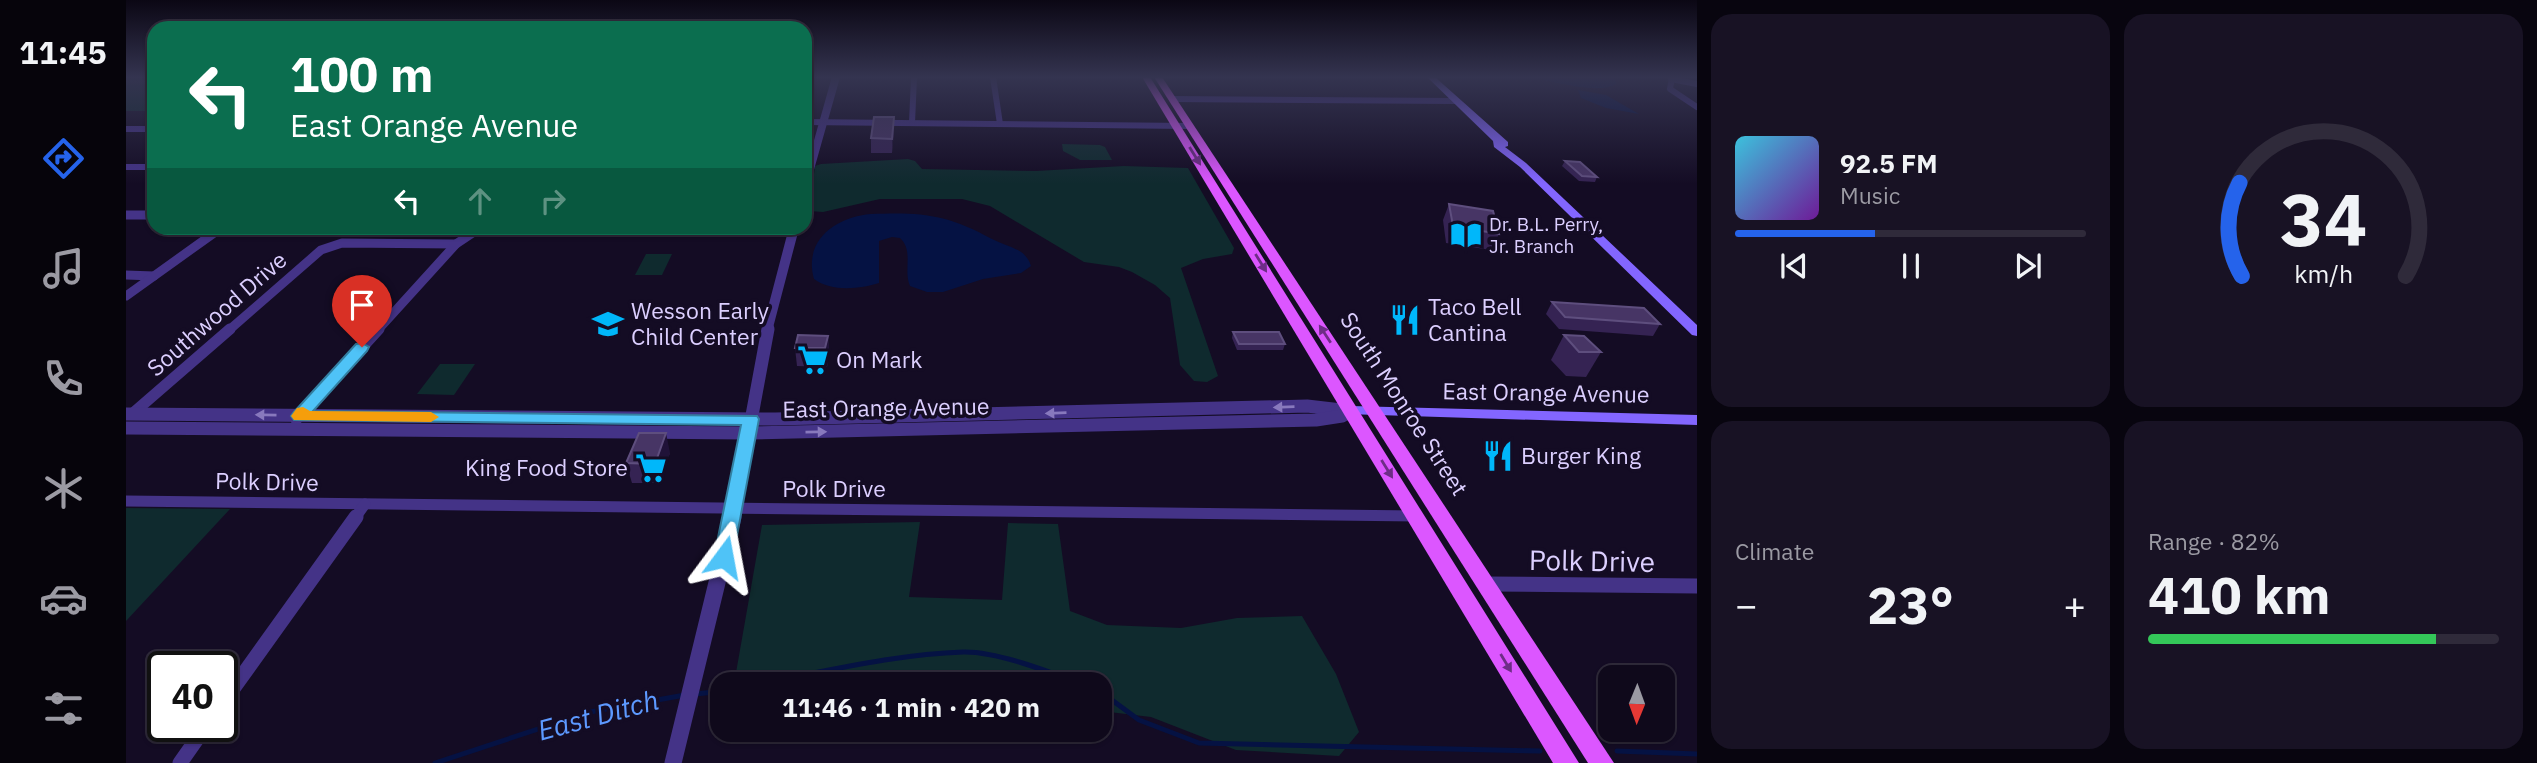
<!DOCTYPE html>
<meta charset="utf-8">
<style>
:root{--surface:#0f091b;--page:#181224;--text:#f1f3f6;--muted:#9b9aa3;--line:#2f2a3a;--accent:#2563eb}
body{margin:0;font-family:"IBM Plex Sans",sans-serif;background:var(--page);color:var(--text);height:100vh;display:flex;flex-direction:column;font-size:26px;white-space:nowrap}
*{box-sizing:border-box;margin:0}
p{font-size:23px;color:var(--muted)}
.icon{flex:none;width:38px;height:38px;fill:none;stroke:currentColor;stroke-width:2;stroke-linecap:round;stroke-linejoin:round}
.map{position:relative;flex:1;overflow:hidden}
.details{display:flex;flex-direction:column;gap:14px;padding:14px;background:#08050f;width:840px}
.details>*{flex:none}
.banner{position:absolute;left:21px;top:21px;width:665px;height:214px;border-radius:21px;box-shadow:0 2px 5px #0004,0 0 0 2px var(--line);background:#0b6e4f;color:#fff;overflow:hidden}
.needle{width:46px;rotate:181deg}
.tools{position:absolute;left:1472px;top:665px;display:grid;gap:14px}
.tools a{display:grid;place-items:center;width:77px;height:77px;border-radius:14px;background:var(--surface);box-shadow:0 2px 5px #0004,0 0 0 2px var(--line);font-size:35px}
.speed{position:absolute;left:21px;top:651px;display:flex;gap:14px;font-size:35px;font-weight:700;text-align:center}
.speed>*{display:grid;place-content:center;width:91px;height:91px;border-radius:50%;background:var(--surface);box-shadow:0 2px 5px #0004,0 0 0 2px var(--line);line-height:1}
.speed .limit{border:4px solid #111;border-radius:10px;background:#fff;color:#111}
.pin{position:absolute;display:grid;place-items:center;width:60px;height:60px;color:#fff;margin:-72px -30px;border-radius:50% 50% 50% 0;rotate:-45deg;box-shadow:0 0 7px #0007}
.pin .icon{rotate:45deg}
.me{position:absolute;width:77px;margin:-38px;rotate:13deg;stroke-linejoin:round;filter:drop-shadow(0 0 5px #0008)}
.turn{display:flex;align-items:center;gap:24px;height:147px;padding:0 28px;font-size:32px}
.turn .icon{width:91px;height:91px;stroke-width:2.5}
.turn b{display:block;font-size:49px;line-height:60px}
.lanes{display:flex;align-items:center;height:66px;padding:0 28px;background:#0003;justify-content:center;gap:35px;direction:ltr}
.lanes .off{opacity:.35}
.big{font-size:52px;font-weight:700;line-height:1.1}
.details .widget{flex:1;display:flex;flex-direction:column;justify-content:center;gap:10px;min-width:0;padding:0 24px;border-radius:21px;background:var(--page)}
.details .dial{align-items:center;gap:0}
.dial svg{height:182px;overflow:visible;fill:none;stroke:var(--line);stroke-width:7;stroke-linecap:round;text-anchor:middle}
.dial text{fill:var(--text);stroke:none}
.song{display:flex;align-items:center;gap:21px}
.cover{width:84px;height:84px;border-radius:10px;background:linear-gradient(135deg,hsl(190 70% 55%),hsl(280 70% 35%))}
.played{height:7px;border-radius:4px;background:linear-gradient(90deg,var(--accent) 40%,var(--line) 40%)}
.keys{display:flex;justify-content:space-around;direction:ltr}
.heat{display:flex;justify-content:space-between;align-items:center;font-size:38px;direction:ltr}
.charge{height:10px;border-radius:5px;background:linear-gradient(90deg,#34c759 82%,var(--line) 0)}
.details .tiles{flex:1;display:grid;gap:14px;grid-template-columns:repeat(2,1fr)}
.trip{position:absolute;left:584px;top:672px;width:402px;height:70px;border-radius:21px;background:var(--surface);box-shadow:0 2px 5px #0004,0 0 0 2px var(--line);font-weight:700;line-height:70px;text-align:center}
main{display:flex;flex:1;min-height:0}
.tab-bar{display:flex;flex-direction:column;width:126px;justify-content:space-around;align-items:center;background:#06040b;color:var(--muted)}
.tab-bar .icon{width:49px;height:49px}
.tab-bar .on{color:var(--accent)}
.tab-bar b{font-size:32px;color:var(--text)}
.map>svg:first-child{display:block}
.green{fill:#0f2a2e}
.water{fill:#051243}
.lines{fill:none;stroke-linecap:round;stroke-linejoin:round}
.stream{stroke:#051243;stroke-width:5}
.minor-far3{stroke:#443387;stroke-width:6}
.minor-far2{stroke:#443387;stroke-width:9}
.minor-far1{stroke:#443387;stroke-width:11}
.minor{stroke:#443387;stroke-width:15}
.tertiary-far3{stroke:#443387;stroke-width:8}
.tertiary-far2{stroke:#443387;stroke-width:10}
.tertiary-far1{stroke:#443387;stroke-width:13}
.tertiary{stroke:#443387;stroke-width:17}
.secondary{fill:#8366ff;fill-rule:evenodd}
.primary{fill:#dc56ff;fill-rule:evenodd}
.wall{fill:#352353}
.shaded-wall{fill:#201238}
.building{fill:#473565;stroke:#5e4e7e;stroke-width:2}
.oneway{fill:#6e2d87}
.oneway2{fill:#8879bd}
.route{fill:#4fc3f7;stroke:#337fa1;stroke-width:2}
.slow{fill:#f59e0b}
.labels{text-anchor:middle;stroke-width:7;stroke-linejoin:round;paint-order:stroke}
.far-poi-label{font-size:19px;fill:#dccfff;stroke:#140c24;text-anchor:start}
.poi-label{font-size:23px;fill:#dccfff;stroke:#140c24;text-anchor:start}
.street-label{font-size:23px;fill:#dccfff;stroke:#140c24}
.near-street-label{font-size:28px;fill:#dccfff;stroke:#140c24}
.near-water-label{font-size:28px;font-style:italic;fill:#5d99ff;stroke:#140c24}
</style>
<main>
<nav class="tab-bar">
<b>11:45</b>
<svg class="icon on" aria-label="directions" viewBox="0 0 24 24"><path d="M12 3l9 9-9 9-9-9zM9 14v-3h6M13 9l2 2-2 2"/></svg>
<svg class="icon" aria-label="music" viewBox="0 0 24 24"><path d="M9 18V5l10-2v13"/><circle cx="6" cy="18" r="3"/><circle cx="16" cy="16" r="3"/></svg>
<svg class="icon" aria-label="phone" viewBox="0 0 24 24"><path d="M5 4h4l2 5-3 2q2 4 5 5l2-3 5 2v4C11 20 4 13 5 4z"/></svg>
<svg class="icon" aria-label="climate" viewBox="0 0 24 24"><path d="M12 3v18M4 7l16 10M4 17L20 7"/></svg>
<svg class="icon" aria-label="car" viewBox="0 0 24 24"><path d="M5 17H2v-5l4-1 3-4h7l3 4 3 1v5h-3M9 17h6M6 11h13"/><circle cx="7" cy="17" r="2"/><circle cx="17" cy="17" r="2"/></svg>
<svg class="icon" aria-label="filters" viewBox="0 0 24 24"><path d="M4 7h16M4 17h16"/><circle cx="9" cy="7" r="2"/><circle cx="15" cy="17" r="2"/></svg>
</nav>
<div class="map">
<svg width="1571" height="763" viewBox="0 0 1571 763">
<rect width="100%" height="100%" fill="#140c24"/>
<g class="green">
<rect x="0" y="77" width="28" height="34"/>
<path d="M 936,144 L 974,145 L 979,147 L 986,160 L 954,160 L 937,151 Z"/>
<path d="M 782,159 L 789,161 L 796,169 L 910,171 L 998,166 L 1062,168 L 1108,248 L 1106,254 L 1077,259 L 1055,268 L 1092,376 L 1081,382 L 1068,381 L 1054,365 L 1044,298 L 1029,285 L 1006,272 L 993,267 L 958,262 L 864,206 L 836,199 L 754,199 L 697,212 L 683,211 L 689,166 L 695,164 Z"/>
<path d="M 520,254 L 546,254 L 536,275 L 509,275 Z"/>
<path d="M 314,364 L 349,364 L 328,395 L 291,394 Z"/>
<path d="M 0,508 L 104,509 L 0,621 Z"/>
<path d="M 794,522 L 783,597 L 876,600 L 882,523 L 932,524 L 944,611 L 981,625 L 1055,628 L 1111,618 L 1176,616 L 1210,674 L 1233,732 L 1213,756 L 1110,750 L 1025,717 L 975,711 L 975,684 L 608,684 L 636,525 Z"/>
<path d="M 634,730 L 742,730 L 724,737 L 634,734 Z"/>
</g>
<g class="water">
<path d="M 1405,77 L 1488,77 L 1490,84 C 1473,95 1425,81 1405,77 Z"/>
<path d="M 1452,90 L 1480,95 L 1513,114 L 1480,108 L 1455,98 Z"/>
<path d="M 745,214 C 795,212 821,214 866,239 C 881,247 900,248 905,266 L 895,273 L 857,279 L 817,292 L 801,292 L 784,286 C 777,270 788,251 774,238 L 766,237 L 753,241 L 753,283 C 734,289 705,292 688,279 C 677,240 710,217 745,214 Z"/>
</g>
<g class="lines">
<g class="stream">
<path d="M 631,684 C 697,672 770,654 837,652 C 870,651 924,672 955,684"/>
<path d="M 975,692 L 1013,720 L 1073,743 L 1414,751"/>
<path d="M 570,694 L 597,691"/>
<path d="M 1491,751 L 1571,754"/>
<path d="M 309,763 L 464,712 L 559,695"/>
</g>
<g class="minor-far3">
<path d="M 867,77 L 874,124"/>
<path d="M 1546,77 L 1544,89 L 1571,107"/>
<path d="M 1545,79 L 1571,84"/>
<path d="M 1046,99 L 1330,101"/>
<path d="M 679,122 L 1064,126"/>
<path d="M 786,123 L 788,77"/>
<path d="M 0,129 L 28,129"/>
<path d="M 0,167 L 28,167"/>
</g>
<g class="minor-far2">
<path d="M 0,215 L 28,215"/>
<path d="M 0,275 L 28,276"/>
<path d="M 0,296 L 95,228"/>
<path d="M 102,331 L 195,250 L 216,243 L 330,244"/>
<path d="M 251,331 L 330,244 L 354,228"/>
</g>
<g class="minor-far1">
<path d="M 6,414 L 104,329"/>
<path d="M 170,420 L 253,329"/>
<path d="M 0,501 L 1290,516"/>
<path d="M 229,518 L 239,504"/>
</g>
<g class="minor">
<path d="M 1361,584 L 1571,586"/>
<path d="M 96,704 L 230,517"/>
<path d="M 54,763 L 80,726"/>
</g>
<path class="tertiary-far3" d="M 679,187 L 710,77"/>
<path class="tertiary-far2" d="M 641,331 L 668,228"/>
<g class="tertiary-far1">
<path d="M 0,414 L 649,419 L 1181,406 L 1224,411"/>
<path d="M 0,428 L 622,433 L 1190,420 L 1216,416 L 1225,411"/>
<path d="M 607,518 L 642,329"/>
</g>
<path class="tertiary" d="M 547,763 L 607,517"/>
<g class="secondary">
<path d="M 1301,77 L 1309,77 L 1382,142 L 1382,146 L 1379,147 L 1400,163 L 1571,325 L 1571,336 L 1566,335 L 1394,167 L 1368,147 L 1367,141 Z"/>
<path d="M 1225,406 L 1571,415 L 1571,425 L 1220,414 L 1218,411 L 1220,408 Z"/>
</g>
<g class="primary">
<path d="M 1016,77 L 1024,77 L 1453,763 L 1427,763 Z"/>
<path d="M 1028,77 L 1036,77 L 1488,763 L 1462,763 Z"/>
</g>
</g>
<g class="wall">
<path d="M 768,117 L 768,131 L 766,153 L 745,153 L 745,138 Z"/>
<path d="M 1439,161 L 1471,177 L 1469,182 L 1453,181 L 1436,166 Z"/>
<path d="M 1323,204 L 1373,234 L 1365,250 L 1320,243 L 1317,220 Z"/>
<path d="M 1426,302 L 1534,324 L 1527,336 L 1433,329 L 1420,314 Z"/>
<path d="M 1107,332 L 1159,344 L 1157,350 L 1111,350 L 1106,338 Z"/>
<path d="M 1438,335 L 1475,352 L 1460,377 L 1440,376 L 1425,360 Z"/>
<path d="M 702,336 L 703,354 L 701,367 L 671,366 L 669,348 Z"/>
<path d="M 544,453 L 533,483 L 506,483 L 500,463 Z"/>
</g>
<g class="shaded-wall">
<path d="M 768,117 L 768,131 L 766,153 L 766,139 Z"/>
<path d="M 702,336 L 703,354 L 701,367 L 699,348 Z"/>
<path d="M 540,433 L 544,453 L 533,483 L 529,464 Z"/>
</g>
<g class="building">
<path d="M 748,117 L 768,117 L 766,139 L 745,138 Z"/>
<path d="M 1439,161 L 1454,162 L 1471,177 L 1456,176 Z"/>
<path d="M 1323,204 L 1367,211 L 1373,234 L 1327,226 Z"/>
<path d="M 1426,302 L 1518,308 L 1534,324 L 1439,317 Z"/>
<path d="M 1107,332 L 1153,332 L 1159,344 L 1113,344 Z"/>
<path d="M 672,335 L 702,336 L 699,348 L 669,348 Z"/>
<path d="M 1438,335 L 1458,336 L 1475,352 L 1453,352 Z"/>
<path d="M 513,433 L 540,433 L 529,464 L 500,463 Z"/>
</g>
<defs><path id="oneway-solid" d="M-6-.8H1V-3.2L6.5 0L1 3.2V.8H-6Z" transform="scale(1.75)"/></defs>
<g class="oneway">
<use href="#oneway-solid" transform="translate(1069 156) rotate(58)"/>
<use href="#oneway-solid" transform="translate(1135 263) rotate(58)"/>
<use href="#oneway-solid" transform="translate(1199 334) rotate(-123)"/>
<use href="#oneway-solid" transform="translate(1261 469) rotate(58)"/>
<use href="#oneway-solid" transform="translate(1380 663) rotate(59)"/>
</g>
<g class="oneway2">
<use href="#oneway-solid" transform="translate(1158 407) rotate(178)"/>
<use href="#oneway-solid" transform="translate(930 413) rotate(178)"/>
<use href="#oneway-solid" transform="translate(140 415) rotate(-179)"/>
<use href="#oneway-solid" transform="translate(690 432) rotate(-1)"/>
</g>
<linearGradient id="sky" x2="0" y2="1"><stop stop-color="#0b0714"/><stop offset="0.42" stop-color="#343450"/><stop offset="1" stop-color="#343450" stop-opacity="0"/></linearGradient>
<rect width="1571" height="184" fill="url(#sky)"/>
<path class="route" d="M 236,343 L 243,347 L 241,351 L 187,411 L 631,416 L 633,419 L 606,562 L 598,564 L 591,562 L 588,557 L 615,425 L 168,420 L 165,416 L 168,412 L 230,344 Z"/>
<path class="slow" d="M 177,407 L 184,411 L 305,412 L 313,417 L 305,422 L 168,420 L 165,416 L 171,408 Z"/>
<defs>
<symbol id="library-bare" viewBox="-9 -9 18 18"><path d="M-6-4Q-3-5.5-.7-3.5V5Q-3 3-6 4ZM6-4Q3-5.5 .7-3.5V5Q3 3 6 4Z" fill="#00b7fa" stroke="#140c24" stroke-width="2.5" paint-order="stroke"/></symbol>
<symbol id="restaurant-bare" viewBox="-9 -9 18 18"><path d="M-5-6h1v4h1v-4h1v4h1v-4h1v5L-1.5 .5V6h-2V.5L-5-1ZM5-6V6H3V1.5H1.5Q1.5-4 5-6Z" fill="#00b7fa" stroke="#140c24" stroke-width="2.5" paint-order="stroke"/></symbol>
<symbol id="school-bare" viewBox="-9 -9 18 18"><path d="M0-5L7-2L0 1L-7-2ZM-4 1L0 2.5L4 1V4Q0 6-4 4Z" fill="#00b7fa" stroke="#140c24" stroke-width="2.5" paint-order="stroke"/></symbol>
<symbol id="supermarket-bare" viewBox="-9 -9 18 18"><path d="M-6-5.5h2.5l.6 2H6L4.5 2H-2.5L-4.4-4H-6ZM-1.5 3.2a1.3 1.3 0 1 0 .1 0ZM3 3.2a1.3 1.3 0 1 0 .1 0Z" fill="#00b7fa" stroke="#140c24" stroke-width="2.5" paint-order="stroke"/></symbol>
</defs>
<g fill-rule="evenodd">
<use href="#library-bare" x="1318" y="213" width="44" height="44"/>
<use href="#restaurant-bare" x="1257" y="298" width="44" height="44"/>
<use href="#school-bare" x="460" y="302" width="44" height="44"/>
<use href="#supermarket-bare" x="665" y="338" width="44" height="44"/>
<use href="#restaurant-bare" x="1350" y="434" width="44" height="44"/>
<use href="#supermarket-bare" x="503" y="446" width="44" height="44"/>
</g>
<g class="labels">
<g class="far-poi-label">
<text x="1363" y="231">Dr. B.L. Perry,<tspan x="1363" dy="22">Jr. Branch</tspan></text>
</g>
<g class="poi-label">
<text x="1302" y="315">Taco Bell<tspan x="1302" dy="26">Cantina</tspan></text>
<text x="505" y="319">Wesson Early<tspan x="505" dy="26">Child Center</tspan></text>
<text x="710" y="368">On Mark</text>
<text x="1395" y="464">Burger King</text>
<text x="502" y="476" text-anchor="end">King Food Store</text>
</g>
<g class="street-label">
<text transform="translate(91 314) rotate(-41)" y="8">Southwood Drive</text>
<text transform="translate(1420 393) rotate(1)" y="8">East Orange Avenue</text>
<text transform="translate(1278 404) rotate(57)" y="8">South Monroe Street</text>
<text transform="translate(760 408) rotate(-1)" y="8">East Orange Avenue</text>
<text transform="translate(141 482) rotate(1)" y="8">Polk Drive</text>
<text x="708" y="497">Polk Drive</text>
</g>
<g class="near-street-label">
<text transform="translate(1466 561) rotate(1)" y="10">Polk Drive</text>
</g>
<g class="near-water-label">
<text transform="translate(472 715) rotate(-15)" y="10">East Ditch</text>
</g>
</g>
</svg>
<div class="tools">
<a><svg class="needle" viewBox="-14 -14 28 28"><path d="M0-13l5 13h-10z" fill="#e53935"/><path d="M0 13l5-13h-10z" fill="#9b9aa3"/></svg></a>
</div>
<div class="speed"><div class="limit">40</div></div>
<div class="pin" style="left:236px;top:347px;background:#d93025"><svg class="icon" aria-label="arrive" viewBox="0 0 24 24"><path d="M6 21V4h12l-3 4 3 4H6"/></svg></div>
<svg class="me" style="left:598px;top:557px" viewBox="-20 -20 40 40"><path d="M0-17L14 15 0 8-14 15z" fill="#4fc3f7" stroke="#fff" stroke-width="4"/></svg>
<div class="trip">11:46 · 1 min · 420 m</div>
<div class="banner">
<div class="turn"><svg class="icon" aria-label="left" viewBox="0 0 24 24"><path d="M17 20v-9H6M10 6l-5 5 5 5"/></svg><div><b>100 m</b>East Orange Avenue</div></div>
<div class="lanes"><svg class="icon" aria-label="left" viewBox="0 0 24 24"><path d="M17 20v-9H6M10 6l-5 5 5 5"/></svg><svg class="icon off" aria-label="ahead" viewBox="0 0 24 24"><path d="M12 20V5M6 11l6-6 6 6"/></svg><svg class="icon off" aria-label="right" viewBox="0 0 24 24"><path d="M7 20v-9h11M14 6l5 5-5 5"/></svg></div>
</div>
</div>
<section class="details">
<div class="tiles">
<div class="widget">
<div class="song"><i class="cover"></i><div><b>92.5 FM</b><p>Music</p></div></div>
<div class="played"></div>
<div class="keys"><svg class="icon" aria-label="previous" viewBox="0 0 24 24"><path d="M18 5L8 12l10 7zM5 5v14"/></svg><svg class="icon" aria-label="pause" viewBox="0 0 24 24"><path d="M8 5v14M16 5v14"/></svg><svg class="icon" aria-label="next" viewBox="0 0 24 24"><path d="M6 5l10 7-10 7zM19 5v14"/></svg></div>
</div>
<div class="widget dial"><svg viewBox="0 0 100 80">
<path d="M14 69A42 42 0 1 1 86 69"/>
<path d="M14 69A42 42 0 0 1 13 28" stroke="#2563eb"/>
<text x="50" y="56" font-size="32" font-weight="700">34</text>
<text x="50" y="72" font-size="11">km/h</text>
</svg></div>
<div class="widget"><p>Climate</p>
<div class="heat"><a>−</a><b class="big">23°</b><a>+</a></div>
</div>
<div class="widget"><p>Range · 82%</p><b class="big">410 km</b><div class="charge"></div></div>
</div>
</section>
</main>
